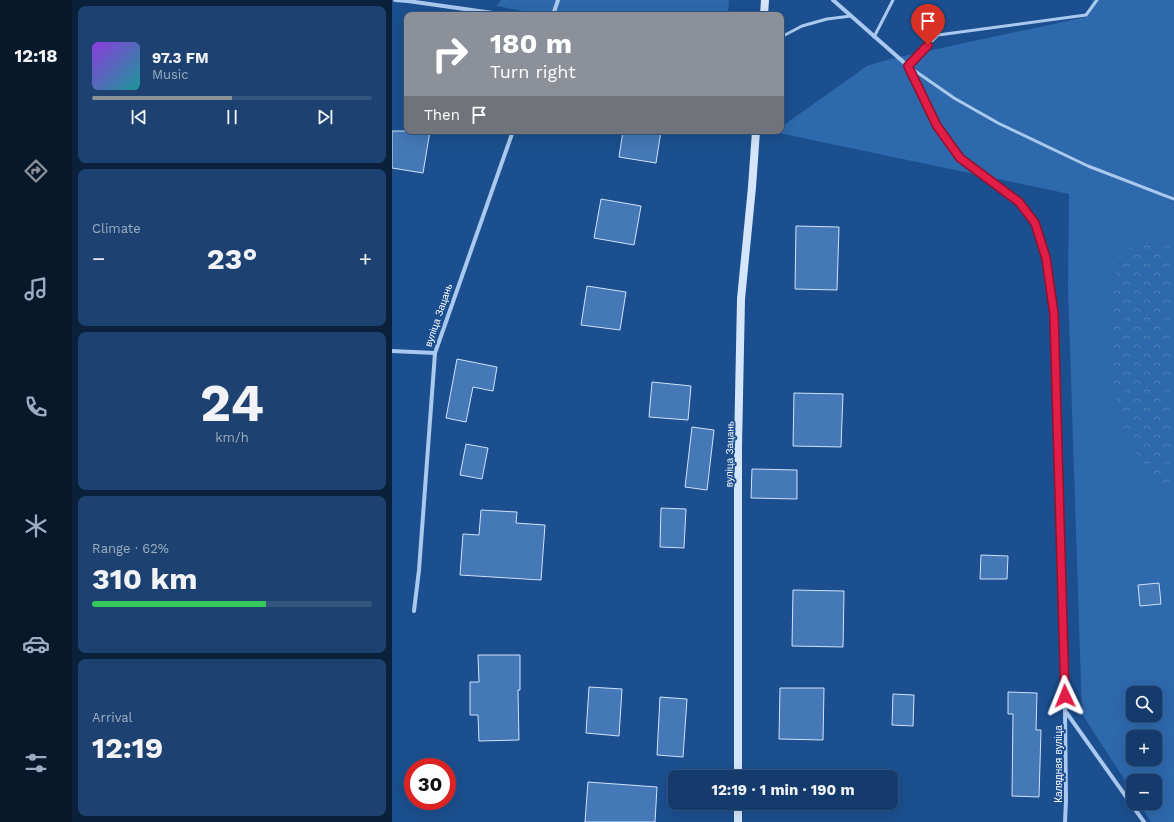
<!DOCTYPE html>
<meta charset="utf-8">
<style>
:root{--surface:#143b6b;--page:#1d4271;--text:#f1f3f6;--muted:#9dadc1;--line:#33557e;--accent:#8c9099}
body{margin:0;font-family:"Work Sans",sans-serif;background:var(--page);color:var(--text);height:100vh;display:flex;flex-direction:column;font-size:15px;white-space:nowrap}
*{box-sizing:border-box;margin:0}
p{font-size:13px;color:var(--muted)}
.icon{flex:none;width:22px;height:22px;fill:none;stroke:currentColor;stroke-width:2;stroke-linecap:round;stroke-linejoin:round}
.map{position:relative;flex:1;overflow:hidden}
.details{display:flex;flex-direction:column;gap:6px;padding:6px;background:#0b203b;width:320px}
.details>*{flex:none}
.hud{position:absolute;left:12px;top:12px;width:380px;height:122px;border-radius:8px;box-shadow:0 4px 16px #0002,0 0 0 1px var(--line);background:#8c9099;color:#fff;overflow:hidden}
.buttons{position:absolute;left:734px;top:686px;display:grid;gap:8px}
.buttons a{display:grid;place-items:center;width:36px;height:36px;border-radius:8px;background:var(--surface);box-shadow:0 4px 16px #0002,0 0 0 1px var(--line);font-size:20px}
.speed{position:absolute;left:12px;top:758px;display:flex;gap:8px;font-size:20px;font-weight:700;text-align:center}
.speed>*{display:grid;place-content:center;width:52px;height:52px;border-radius:50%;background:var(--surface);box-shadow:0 4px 16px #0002,0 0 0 1px var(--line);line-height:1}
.speed .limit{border:6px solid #d22;background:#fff;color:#111}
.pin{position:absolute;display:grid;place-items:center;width:34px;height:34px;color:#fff;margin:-41px -17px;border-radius:50% 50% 50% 0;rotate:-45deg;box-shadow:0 0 4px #0007}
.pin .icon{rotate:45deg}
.me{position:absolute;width:44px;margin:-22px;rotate:358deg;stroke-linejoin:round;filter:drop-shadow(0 0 3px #0008)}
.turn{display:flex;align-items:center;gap:14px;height:84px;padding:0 20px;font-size:18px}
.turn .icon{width:52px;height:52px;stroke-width:2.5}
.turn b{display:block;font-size:28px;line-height:34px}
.then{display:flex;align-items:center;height:38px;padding:0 20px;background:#0003;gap:8px;font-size:15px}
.big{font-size:30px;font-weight:700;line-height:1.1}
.details .tile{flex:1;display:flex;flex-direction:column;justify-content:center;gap:6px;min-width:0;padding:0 14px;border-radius:8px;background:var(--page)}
.details .dial{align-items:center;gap:0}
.dial b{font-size:52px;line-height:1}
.song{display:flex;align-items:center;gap:12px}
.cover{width:48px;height:48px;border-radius:6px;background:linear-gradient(135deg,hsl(270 70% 55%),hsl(180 70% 35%))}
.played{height:4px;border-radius:2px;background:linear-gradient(90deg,var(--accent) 50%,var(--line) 50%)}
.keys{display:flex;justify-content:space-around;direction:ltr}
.heat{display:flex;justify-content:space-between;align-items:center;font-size:22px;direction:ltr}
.charge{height:6px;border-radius:3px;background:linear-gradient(90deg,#34c759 62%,var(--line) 0)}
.trip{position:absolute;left:276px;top:770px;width:230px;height:40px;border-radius:8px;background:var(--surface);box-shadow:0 4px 16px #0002,0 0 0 1px var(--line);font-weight:700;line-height:40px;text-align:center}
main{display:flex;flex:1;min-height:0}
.tab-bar{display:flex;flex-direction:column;width:72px;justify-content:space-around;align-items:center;background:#08182b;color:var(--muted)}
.tab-bar .icon{width:28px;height:28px}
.tab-bar .active{color:var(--accent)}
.tab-bar b{font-size:18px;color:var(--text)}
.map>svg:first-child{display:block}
.green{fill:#2e69ad;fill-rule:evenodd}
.forest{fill:url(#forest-crowns)}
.building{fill:#4478b7;stroke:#cfe3fa}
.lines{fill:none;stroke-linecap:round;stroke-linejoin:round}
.lane{stroke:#a9c9ee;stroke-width:3}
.street{stroke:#a9c9ee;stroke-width:4}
.secondary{stroke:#d6e6fa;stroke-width:8}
.route-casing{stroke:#92132f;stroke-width:10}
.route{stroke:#e11d48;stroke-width:7}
.labels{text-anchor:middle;stroke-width:4;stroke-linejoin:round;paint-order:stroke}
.street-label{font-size:10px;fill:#fff;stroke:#1b4f8f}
</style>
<main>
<nav class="tab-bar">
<b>12:18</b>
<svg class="icon active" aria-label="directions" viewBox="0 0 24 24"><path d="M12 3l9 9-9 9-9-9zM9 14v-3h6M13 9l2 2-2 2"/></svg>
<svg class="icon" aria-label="music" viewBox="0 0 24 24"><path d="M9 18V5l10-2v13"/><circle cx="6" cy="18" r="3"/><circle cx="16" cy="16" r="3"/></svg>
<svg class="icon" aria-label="phone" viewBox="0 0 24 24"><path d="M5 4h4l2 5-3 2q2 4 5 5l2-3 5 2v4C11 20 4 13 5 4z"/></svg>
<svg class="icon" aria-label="climate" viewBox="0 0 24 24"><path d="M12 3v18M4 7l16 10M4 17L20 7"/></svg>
<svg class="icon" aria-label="car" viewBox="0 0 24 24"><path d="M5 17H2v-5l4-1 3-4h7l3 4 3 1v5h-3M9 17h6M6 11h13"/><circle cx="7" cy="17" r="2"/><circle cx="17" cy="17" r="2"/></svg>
<svg class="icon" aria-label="filters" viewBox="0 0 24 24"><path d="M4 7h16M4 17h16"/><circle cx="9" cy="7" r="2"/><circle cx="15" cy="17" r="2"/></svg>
</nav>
<section class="details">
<div class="tile">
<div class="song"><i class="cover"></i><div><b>97.3 FM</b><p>Music</p></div></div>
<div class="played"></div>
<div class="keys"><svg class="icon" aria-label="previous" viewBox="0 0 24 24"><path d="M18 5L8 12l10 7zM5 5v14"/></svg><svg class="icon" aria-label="pause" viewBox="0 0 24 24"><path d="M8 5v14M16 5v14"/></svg><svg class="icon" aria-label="next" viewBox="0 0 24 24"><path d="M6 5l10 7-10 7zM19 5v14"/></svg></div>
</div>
<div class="tile"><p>Climate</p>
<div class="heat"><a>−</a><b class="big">23°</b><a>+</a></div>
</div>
<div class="tile dial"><b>24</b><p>km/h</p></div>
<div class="tile"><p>Range · 62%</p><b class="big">310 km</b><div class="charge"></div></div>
<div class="tile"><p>Arrival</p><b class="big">12:19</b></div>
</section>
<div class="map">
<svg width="782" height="822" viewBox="0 0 782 822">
<defs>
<pattern id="forest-crowns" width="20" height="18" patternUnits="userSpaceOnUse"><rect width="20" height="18" fill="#2e69ad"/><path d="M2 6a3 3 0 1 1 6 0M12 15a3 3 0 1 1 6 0" fill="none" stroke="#4d80b9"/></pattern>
</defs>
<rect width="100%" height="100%" fill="#1b4f8f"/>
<g class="green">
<path d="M 109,0 L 337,0 L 336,15 L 150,15 L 105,6 Z"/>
<path d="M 701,0 L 782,0 L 782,822 L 759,822 L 747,803 L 763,803 L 763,781 L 741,781 L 741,793 L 690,714 L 676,288 L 677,194 L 382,132 L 389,131 L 389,127 L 475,66 L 498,59 L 694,17 ZM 741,693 L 763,693 L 763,715 L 741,715 ZM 741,737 L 763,737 L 763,759 L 741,759 Z"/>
</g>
<path class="forest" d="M 782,242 L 782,497 L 773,491 L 734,440 L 720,374 L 719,300 L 727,257 L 742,245 Z"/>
<g class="building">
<path d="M 0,131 L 38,131 L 31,173 L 0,168 Z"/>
<path d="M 231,131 L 269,131 L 264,163 L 227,157 Z"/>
<path d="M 209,199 L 249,206 L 242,245 L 202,238 Z"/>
<path d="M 404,226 L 447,227 L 445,290 L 403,289 Z"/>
<path d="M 195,286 L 234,292 L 228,330 L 189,325 Z"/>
<path d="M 65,359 L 105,367 L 101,391 L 81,387 L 74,422 L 54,418 Z"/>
<path d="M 260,382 L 299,386 L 296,420 L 257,417 Z"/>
<path d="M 402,393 L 451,394 L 449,447 L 401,446 Z"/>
<path d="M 300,427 L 322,430 L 315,490 L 293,487 Z"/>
<path d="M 74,444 L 96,448 L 90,479 L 68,475 Z"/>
<path d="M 360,469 L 405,470 L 405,499 L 359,498 Z"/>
<path d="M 269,508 L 294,509 L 292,548 L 268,547 Z"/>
<path d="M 89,510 L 125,512 L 124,523 L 153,525 L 149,580 L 68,575 L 71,534 L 87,535 Z"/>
<path d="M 589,555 L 616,556 L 615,579 L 588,579 Z"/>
<path d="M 767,583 L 769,604 L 748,606 L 746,585 Z"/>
<path d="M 401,590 L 452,591 L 451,647 L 400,646 Z"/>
<path d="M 86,655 L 128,655 L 128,690 L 126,690 L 127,740 L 87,741 L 86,715 L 78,715 L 78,682 L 87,682 Z"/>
<path d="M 197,687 L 230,689 L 227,736 L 194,733 Z"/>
<path d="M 388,688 L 432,688 L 431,740 L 387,739 Z"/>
<path d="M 616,692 L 645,693 L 644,730 L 649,730 L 647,797 L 620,796 L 621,714 L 616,714 Z"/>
<path d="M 501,694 L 522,695 L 521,726 L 500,725 Z"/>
<path d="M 268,697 L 295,699 L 291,757 L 265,755 Z"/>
<path d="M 196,782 L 265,787 L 263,822 L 193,822 Z"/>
</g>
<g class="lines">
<g class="lane">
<path d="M 705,0 L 694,15 L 546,35 L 516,66 L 562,98 L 606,123 L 696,166 L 782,199"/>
<path d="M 389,37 L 410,26 L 435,19 L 459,16"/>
<path d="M 482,37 L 501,0"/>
</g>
<g class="street">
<path d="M 3,0 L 16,1 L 115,15"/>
<path d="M 441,0 L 516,66 L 545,126 L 569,158 L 627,202 L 643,223 L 654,258 L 663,314 L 673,712 L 674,800 L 673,822"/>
<path d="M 161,15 L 166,0"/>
<path d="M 0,351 L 43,353"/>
<path d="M 22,611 L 27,570 L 43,353 L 121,131"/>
<path d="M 674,712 L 752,822"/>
</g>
<g class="secondary">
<path d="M 372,15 L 373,0"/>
<path d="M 346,777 L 346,446 L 349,299 L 360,187 L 364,131"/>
<path d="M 346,822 L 346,803"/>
</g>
</g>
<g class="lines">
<defs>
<path id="route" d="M 536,45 L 516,66 L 545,126 L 568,158 L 627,202 L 643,223 L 654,258 L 662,314 L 673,696"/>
</defs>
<use href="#route" class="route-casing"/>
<use href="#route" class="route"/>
</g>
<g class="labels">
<g class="street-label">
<text transform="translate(46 315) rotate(-71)" y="4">вуліца Зацань</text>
<text transform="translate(337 454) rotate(-89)" y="4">вуліца Зацань</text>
<text transform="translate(666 764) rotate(-90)" y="4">Калядная вуліца</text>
</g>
</g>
</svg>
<div class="buttons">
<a><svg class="icon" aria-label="search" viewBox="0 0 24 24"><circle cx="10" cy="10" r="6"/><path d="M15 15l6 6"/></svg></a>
<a>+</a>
<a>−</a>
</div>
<div class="speed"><div class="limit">30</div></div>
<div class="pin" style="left:536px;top:45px;background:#d93025"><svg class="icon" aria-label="arrive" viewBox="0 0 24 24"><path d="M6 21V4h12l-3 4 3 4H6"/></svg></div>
<svg class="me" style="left:673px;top:696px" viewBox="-20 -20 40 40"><path d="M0-17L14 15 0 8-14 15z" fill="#e11d48" stroke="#fff" stroke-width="4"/></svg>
<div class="trip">12:19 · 1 min · 190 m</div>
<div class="hud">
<div class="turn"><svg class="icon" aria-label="right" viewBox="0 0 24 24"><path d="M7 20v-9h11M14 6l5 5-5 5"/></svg><div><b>180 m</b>Turn right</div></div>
<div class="then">Then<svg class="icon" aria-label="arrive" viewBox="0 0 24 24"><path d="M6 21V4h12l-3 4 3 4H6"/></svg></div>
</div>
</div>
</main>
